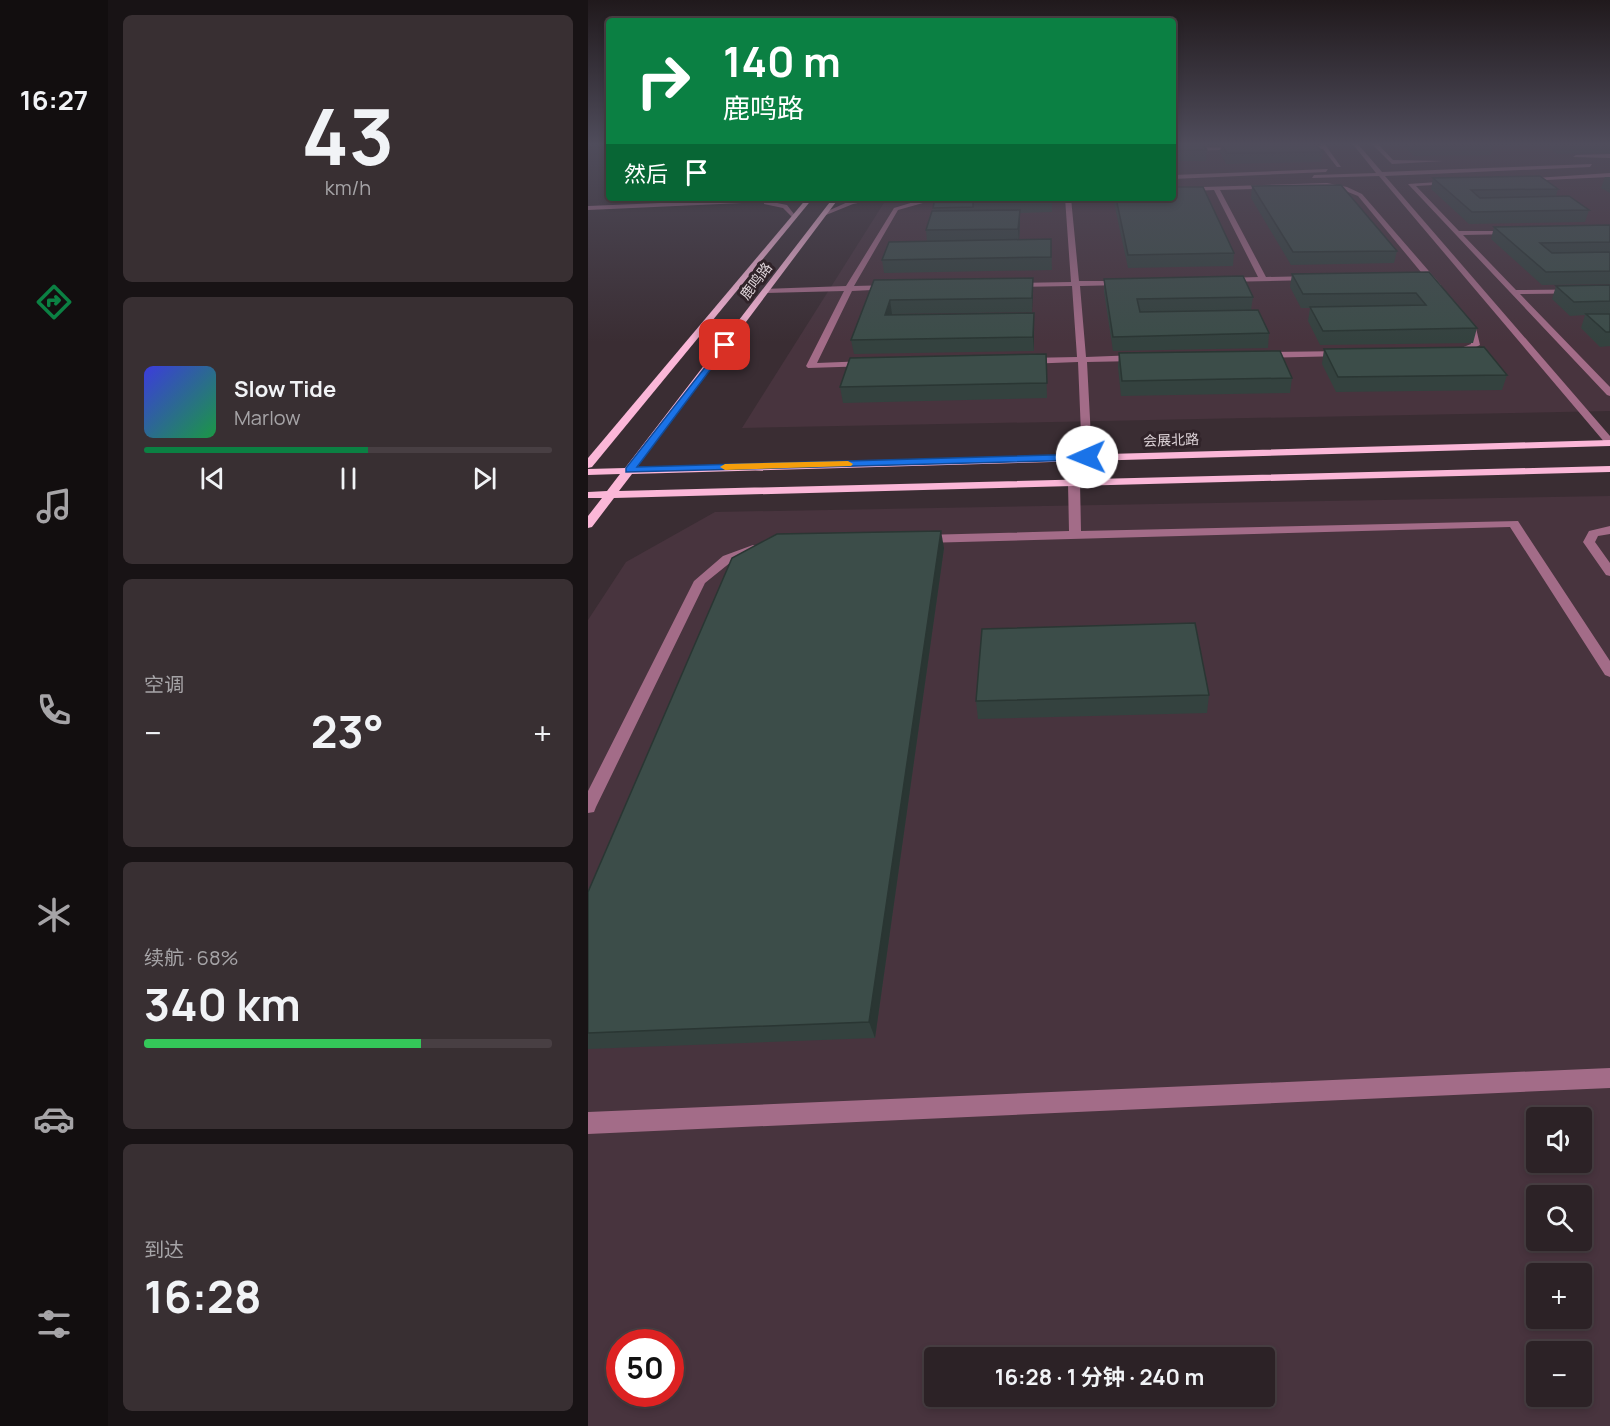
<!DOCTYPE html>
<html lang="zh">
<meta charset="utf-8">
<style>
:root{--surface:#2c2226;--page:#382f32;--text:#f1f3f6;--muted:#a6a4a7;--line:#483f43;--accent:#0b8043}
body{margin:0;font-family:Manrope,"Noto Sans SC",sans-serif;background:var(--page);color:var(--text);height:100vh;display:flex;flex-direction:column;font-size:22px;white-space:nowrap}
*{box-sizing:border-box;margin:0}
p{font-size:20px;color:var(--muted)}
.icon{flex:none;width:33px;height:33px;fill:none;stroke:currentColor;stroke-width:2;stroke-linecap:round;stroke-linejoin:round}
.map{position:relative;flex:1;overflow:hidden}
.panel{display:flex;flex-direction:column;gap:15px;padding:15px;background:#181315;width:480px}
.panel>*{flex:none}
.hud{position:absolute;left:18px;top:18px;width:570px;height:183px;border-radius:6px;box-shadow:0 3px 9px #0003,0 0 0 2px var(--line);background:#0b8043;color:#fff;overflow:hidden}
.controls{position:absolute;left:938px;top:1107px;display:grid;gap:12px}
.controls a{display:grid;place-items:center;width:66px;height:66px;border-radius:6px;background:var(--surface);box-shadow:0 3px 9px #0003,0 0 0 2px var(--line);font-size:30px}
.speed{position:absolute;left:18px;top:1329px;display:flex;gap:12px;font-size:30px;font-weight:700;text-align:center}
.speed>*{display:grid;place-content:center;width:78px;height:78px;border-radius:50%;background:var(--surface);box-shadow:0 3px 9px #0003,0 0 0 2px var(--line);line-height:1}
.speed .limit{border:9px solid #d22;background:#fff;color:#111}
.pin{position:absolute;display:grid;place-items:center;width:51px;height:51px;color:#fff;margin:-26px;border-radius:12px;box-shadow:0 3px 9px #0006}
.me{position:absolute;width:66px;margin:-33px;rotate:269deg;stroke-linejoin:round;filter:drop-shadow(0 0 4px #0008)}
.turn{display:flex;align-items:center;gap:21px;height:126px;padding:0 18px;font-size:27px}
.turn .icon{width:78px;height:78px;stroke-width:2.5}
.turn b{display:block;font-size:42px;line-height:51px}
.then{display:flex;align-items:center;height:57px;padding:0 18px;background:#0003;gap:12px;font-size:22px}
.big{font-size:45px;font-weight:700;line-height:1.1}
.panel .tile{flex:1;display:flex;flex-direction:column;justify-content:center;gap:9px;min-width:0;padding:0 21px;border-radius:9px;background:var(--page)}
.panel .dial{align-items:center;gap:0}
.dial b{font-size:78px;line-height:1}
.song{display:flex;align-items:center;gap:18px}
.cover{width:72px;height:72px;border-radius:9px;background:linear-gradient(135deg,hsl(240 70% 55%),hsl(140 70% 35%))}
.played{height:6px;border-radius:3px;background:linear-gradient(90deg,var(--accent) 55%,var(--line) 55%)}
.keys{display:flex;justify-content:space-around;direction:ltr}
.heat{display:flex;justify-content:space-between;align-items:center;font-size:33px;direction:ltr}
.charge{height:9px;border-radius:4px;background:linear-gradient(90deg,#34c759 68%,var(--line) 0)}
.trip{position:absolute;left:336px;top:1347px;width:351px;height:60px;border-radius:6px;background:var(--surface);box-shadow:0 3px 9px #0003,0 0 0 2px var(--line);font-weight:700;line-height:60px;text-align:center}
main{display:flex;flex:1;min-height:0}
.tabs{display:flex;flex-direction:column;width:108px;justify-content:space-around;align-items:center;background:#120e0f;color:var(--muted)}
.tabs .icon{width:42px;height:42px}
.tabs .current{color:var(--accent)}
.tabs b{font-size:27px;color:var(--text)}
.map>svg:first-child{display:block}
.built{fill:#48343e;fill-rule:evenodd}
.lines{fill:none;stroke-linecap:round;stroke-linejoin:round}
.minor{fill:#a36c88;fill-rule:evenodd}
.major{fill:#fbb7d8;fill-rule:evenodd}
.wall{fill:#34423f}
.shaded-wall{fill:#2a3633}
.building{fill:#3c4d49;stroke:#2a3633;stroke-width:1.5}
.route{fill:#1a73e8;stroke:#114b97;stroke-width:1.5}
.slow{fill:#f59e0b}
.labels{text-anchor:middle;stroke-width:6;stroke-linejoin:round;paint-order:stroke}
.far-street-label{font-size:14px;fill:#dfd5da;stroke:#302329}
</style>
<main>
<nav class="tabs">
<b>16:27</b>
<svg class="icon current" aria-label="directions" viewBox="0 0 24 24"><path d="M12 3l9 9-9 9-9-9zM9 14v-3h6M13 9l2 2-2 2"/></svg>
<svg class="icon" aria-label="music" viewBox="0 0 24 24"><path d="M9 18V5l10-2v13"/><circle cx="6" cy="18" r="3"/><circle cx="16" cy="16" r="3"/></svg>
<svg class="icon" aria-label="phone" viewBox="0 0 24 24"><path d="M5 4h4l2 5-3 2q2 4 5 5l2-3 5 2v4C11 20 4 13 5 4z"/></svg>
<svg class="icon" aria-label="climate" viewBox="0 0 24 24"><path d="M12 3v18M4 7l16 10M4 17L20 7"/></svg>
<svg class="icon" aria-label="car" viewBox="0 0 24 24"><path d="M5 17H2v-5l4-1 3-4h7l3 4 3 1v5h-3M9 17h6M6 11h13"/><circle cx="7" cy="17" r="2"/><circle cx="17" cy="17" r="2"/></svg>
<svg class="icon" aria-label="filters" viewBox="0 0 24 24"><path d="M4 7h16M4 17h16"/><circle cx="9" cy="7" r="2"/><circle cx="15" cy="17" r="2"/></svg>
</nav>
<section class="panel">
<div class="tile dial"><b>43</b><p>km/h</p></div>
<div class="tile">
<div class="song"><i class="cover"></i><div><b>Slow Tide</b><p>Marlow</p></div></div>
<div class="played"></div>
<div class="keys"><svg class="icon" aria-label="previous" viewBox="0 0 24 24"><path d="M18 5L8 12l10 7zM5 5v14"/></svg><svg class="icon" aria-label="pause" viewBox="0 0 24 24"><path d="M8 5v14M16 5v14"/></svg><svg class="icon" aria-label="next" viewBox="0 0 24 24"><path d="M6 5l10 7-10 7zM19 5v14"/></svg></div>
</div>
<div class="tile"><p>空调</p>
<div class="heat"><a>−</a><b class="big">23°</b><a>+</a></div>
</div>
<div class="tile"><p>续航 · 68%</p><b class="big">340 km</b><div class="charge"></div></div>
<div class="tile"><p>到达</p><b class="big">16:28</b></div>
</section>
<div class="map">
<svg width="1022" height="1426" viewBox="0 0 1022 1426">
<rect width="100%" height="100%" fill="#3a2d33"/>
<g class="built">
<path d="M 585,143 L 1022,143 L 1022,411 L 154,428 L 299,198 L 585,198 Z"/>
<path d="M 1022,496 L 1022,1426 L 0,1426 L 0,620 L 38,562 L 127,512 ZM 948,1118 L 993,1118 L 993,1162 L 948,1162 ZM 948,1196 L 993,1196 L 993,1240 L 948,1240 ZM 948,1274 L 993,1274 L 993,1318 L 948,1318 ZM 32,1342 L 82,1342 L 82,1394 L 32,1394 ZM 948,1352 L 993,1352 L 993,1396 L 948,1396 ZM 346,1358 L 676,1358 L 676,1396 L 346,1396 Z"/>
</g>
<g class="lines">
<g class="minor">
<path d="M 732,143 L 736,143 L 753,167 L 749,167 L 735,149 L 708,148 L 733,146 Z"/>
<path d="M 764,143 L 769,143 L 794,172 L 1004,164 L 1002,167 L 797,176 L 1022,436 L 1022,445 L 1018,444 L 791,176 L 724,178 L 726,175 L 788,173 Z"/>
<path d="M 783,143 L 789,143 L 805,160 L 856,161 L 804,164 Z"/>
<path d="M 585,148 L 651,147 L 654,149 L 585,152 Z"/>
<path d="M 1022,154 L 1022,158 L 985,157 L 988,155 Z"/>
<path d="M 740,169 L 738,172 L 585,179 L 585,175 Z"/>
<path d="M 1022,173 L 1022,177 L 935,181 L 932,179 Z"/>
<path d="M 865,181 L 863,184 L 828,186 L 871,231 L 926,231 L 924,234 L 875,235 L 928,290 L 1022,289 L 1022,293 L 932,294 L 1022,387 L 1022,396 L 1019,395 L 820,184 Z"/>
<path d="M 739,183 L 759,187 L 774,194 L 853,285 L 853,289 L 847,289 L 770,196 L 755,190 L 739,187 L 632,190 L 678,277 L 724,276 L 728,278 L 724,280 L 634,282 L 633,280 L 637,278 L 670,277 L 626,190 L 585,192 L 585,188 Z"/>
<path d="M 192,198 L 179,201 L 199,205 L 209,218 L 205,218 L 195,208 L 176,204 L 176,202 L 0,210 L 0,206 Z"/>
<path d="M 278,198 L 294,198 L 265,204 L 238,215 L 233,214 L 262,201 Z"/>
<path d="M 339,198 L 377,198 L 342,201 L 310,210 L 266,286 L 304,285 L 308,287 L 304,289 L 264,291 L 229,363 L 279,361 L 284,364 L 282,366 L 220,368 L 218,366 L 256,291 L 178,293 L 175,293 L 175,289 L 258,286 L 306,208 Z"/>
<path d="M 477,198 L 483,198 L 491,281 L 535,281 L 539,283 L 535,285 L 492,286 L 498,357 L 549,355 L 553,358 L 549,361 L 499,362 L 504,457 L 499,460 L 494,457 L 490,362 L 438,364 L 433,361 L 438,358 L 489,357 L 484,286 L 427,287 L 423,285 L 427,283 L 483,282 Z"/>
<path d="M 879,318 L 888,328 L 892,345 L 877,353 L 861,353 L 861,349 L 873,348 L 883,344 L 880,328 L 875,321 Z"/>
<path d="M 759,351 L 760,353 L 756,356 L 675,358 L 671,355 L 675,352 Z"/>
<path d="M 486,480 L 492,483 L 493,531 L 930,521 L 1022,661 L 1022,677 L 1017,675 L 922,527 L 335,543 L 329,539 L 335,535 L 481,531 L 480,483 Z"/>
<path d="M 1022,526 L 1022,534 L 1010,536 L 1007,542 L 1022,563 L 1022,576 L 1018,575 L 995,542 L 1001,531 Z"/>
<path d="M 165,545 L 169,546 L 169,552 L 143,562 L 117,583 L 8,807 L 6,812 L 0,813 L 0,791 L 106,581 L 135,556 Z"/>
<path d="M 1022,1068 L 1022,1088 L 0,1134 L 0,1112 Z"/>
</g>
<g class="major">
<path d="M 219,198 L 225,198 L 4,467 L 0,468 L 0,458 Z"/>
<path d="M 245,198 L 251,198 L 49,467 L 1022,440 L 1022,446 L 44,474 L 31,491 L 1022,466 L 1022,472 L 26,498 L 4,527 L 0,528 L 0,516 L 14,498 L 0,498 L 0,492 L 19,491 L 32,474 L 0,475 L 0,469 L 37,468 Z"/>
</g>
</g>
<g class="wall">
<path d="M 585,143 L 619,150 L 618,161 L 585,161 Z"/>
<path d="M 626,143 L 726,143 L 735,152 L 733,162 L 638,164 L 632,153 L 633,146 L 628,146 Z"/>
<path d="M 811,143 L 930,143 L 929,144 L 905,145 L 903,155 L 826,156 Z"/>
<path d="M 949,143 L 1022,143 L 1022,153 L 969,154 L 960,148 L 961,144 L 951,144 Z"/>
<path d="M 1017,177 L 1022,177 L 1022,193 L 1013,188 Z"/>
<path d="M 845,178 L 970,189 L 968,196 L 1001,210 L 997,222 L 881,224 L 843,189 Z"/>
<path d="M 664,186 L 809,251 L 806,263 L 703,265 L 663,198 Z"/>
<path d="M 347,198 L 464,198 L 464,212 L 432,213 L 432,222 L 431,240 L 463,239 L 464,270 L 296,273 L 294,260 L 339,241 L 338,230 L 345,211 L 345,208 Z"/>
<path d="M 525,198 L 585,198 L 646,253 L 645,266 L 540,268 Z"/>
<path d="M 1022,225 L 1022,284 L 954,285 L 903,239 L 906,227 Z"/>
<path d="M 841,272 L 889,328 L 885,343 L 732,345 L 720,321 L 722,308 L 713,308 L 702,287 L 704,274 Z"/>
<path d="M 516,279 L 665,297 L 663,310 L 681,333 L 680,348 L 525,351 L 516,292 Z"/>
<path d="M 286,280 L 445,291 L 444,312 L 304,314 L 304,315 L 446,313 L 446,351 L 266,354 L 263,340 Z"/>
<path d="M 1022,285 L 1022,346 L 1012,347 L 993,328 L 997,315 L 982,316 L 964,299 L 968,286 Z"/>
<path d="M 736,349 L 919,375 L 914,390 L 748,392 L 734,364 Z"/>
<path d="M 531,353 L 704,378 L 702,393 L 533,396 L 530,367 Z"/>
<path d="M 458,354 L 459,398 L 255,403 L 252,387 Z"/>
<path d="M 356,548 L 287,1038 L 0,1049 L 0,892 Z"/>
<path d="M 621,695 L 619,713 L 390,719 L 388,701 Z"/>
</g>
<g class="shaded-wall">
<path d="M 432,210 L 432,222 L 431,242 L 430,229 Z"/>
<path d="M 445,278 L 445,291 L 444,312 L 444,298 Z"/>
<path d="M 302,300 L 304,314 L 300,329 L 297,315 Z"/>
<path d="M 446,313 L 446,351 L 445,337 Z"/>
<path d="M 353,531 L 356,548 L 287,1038 L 281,1022 Z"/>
</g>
<g class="building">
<path d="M 585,143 L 614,143 L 619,150 L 585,151 Z"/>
<path d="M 633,143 L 726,143 L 735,152 L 639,153 Z"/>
<path d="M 825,143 L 902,143 L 905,145 L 828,146 Z"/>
<path d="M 970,143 L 1017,143 L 972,144 Z"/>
<path d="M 952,176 L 970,189 L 883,190 L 892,198 L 981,196 L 1001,210 L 884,212 L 845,178 Z"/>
<path d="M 753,185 L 809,251 L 705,252 L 664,186 Z"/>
<path d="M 585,187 L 615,187 L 646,253 L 540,255 L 528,198 L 585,198 Z"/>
<path d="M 347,198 L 464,198 L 464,200 L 385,202 L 385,207 L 345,208 Z"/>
<path d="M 432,210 L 430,229 L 338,230 L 344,211 Z"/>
<path d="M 1022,225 L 1022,242 L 952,243 L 964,253 L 1022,252 L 1022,271 L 958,272 L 906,227 Z"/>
<path d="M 463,239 L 463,257 L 294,260 L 301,242 Z"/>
<path d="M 841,272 L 889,328 L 735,331 L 722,307 L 838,305 L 828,293 L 715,294 L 704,274 Z"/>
<path d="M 655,276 L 665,297 L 549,299 L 552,312 L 670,310 L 681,333 L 525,337 L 516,279 Z"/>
<path d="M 445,278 L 444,298 L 302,300 L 297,315 L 446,313 L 445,337 L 263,340 L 286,280 Z"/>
<path d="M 1022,285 L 1022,301 L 986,302 L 968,286 Z"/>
<path d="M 998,314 L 1022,314 L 1022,332 L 1018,332 Z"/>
<path d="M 896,347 L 919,375 L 750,377 L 736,349 Z"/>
<path d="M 692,351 L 704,378 L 534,381 L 531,353 Z"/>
<path d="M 458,354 L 459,383 L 252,387 L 262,358 Z"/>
<path d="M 353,531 L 281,1022 L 0,1033 L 0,892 L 144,558 L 189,534 Z"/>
<path d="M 607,623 L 621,695 L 388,701 L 394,629 Z"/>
</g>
<linearGradient id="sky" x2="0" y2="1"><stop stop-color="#20191c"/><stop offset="0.42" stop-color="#4f4c5b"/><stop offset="1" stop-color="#4f4c5b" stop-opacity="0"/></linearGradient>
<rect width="1022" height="342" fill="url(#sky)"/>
<path class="route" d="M 137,342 L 140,343 L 140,346 L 49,467 L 499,454 L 504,457 L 499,460 L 38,472 L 38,468 Z"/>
<path class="slow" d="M 260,461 L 265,464 L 263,466 L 137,470 L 132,467 L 137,464 Z"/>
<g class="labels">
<g class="far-street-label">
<text transform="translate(168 281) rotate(-53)" y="5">鹿鸣路</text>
<text transform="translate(583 440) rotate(-2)" y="5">会展北路</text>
</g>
</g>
</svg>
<div class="controls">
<a><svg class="icon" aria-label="sound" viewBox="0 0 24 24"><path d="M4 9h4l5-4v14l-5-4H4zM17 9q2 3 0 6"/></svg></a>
<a><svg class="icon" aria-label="search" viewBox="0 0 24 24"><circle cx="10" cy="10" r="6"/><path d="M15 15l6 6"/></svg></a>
<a>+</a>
<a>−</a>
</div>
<div class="speed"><div class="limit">50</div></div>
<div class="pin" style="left:137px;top:345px;background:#d93025"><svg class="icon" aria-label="arrive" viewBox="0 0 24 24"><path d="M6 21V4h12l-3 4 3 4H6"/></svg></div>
<svg class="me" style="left:499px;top:457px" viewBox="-20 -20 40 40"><circle r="19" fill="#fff"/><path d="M0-13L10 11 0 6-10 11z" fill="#1a73e8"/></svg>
<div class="trip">16:28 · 1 分钟 · 240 m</div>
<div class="hud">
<div class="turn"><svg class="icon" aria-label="right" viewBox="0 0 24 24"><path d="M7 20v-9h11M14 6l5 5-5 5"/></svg><div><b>140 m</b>鹿鸣路</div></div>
<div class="then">然后<svg class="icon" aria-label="arrive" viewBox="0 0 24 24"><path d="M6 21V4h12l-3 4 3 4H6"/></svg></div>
</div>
</div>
</main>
